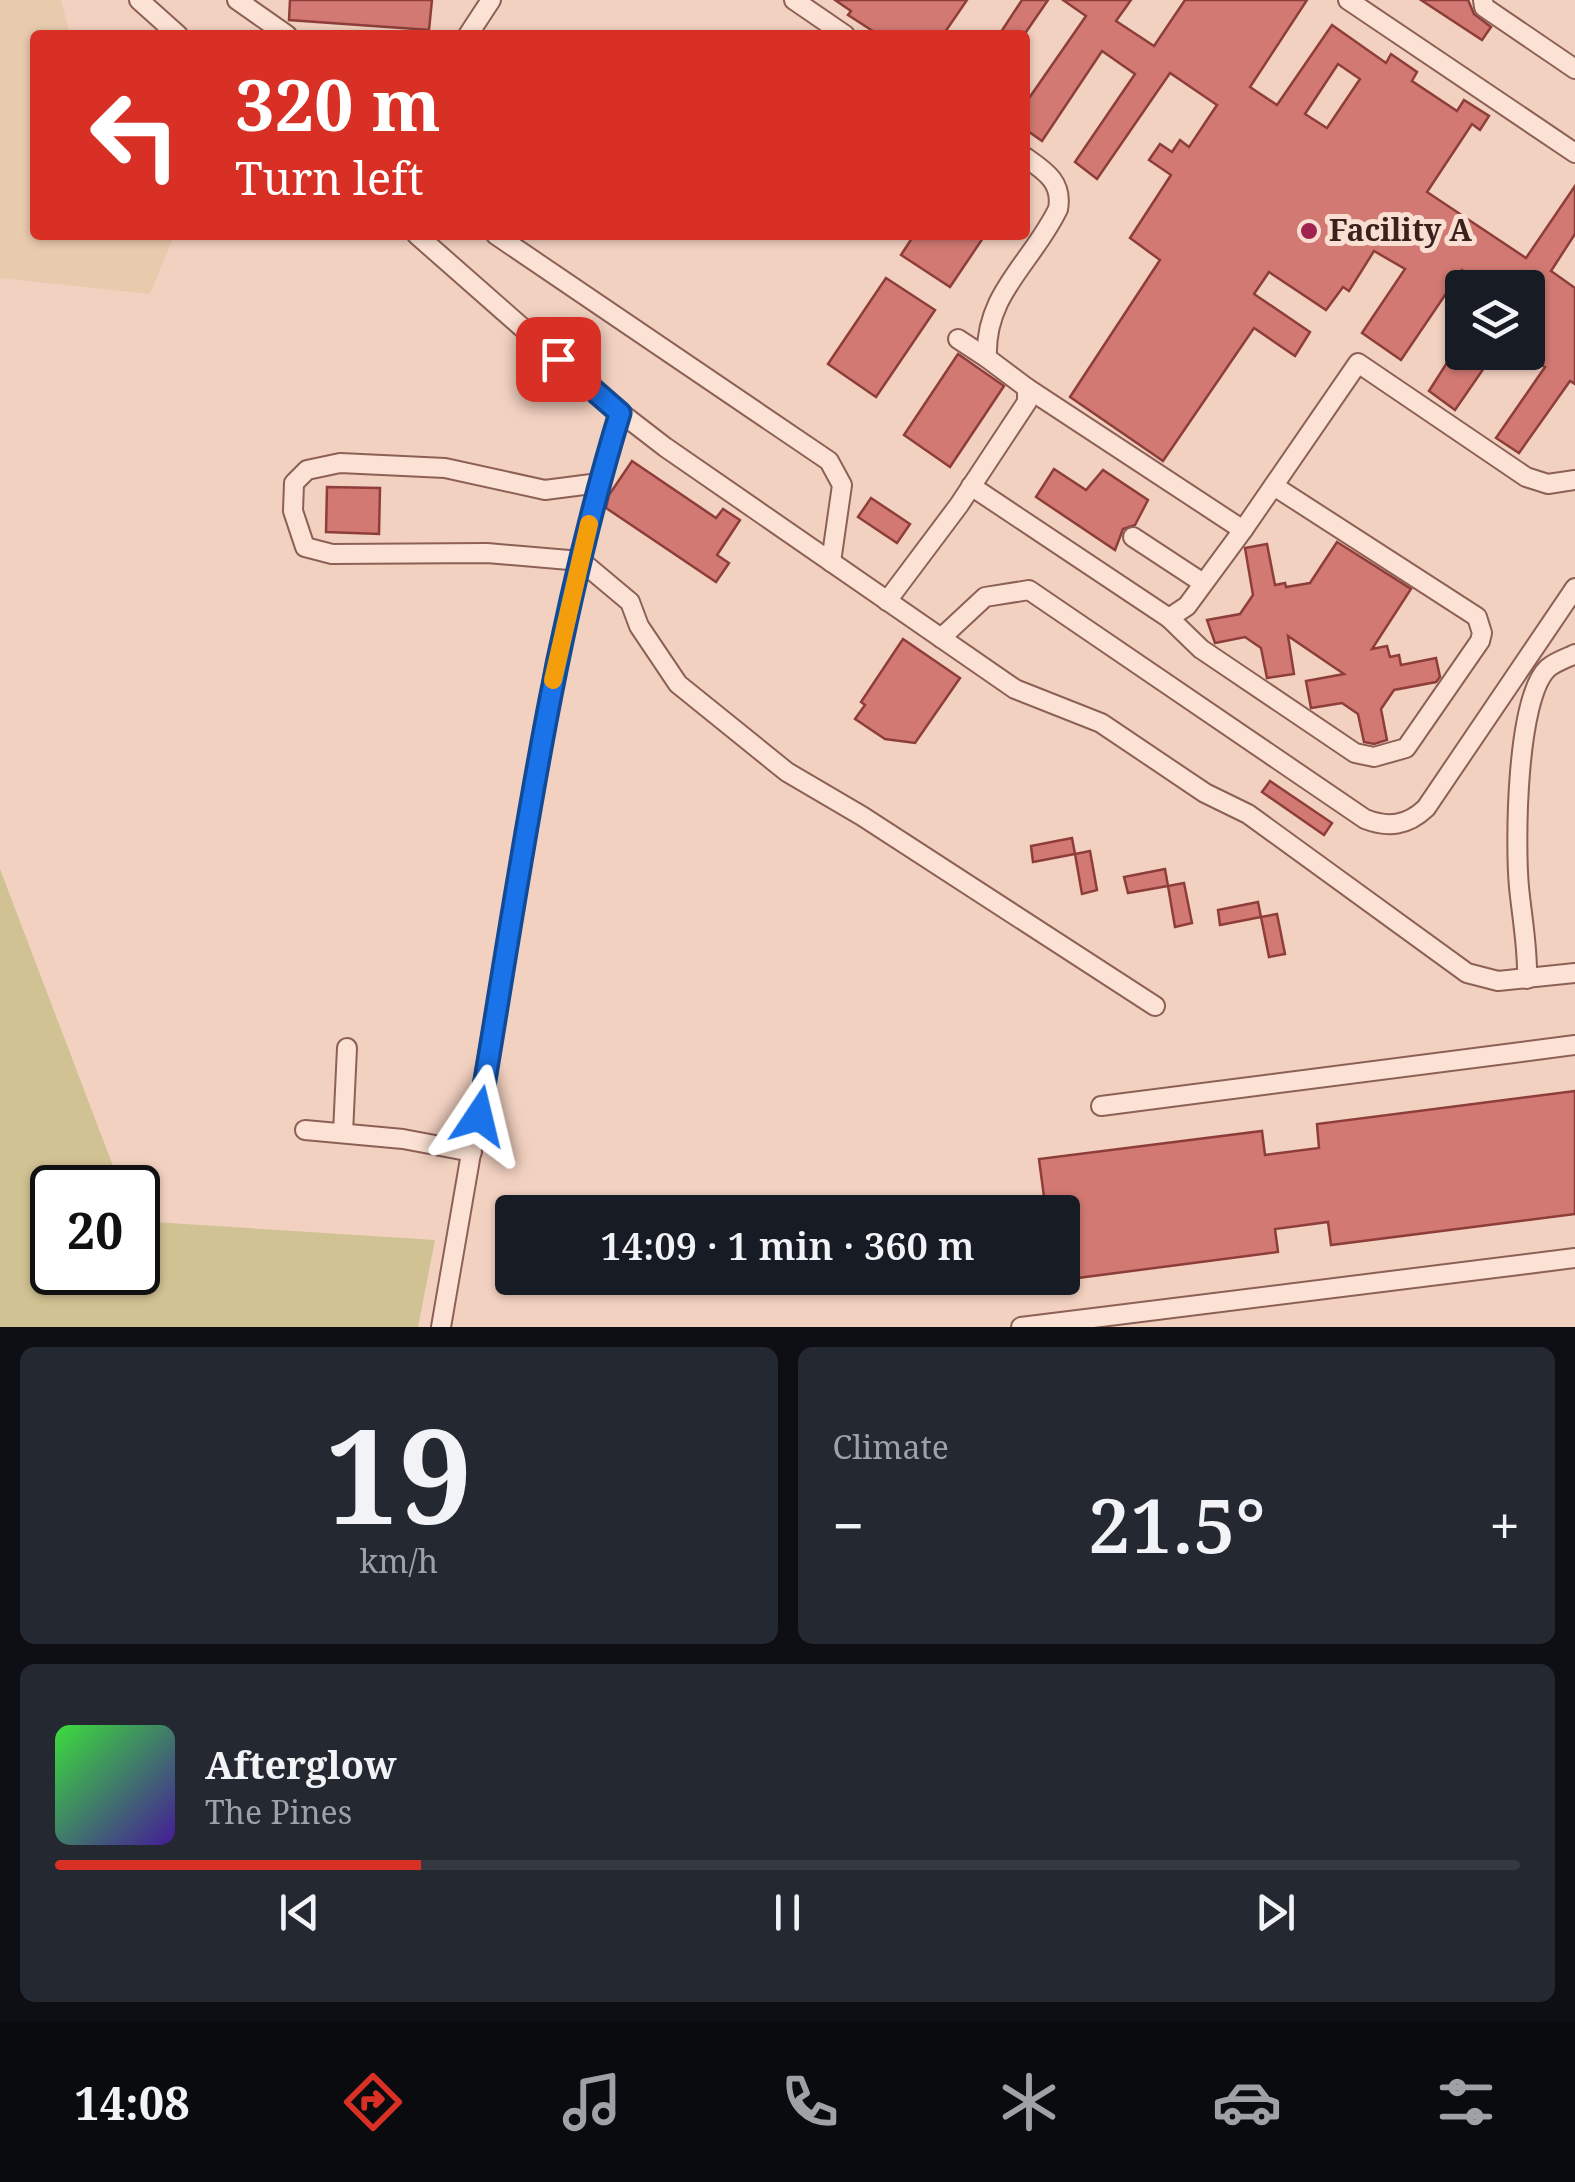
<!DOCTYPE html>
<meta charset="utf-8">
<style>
:root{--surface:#171b24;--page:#242831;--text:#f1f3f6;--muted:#9ea1a6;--line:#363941;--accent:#d93025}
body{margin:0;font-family:"Noto Serif",serif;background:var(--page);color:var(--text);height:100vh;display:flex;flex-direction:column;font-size:38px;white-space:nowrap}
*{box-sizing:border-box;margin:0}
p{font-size:32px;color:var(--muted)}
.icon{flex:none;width:55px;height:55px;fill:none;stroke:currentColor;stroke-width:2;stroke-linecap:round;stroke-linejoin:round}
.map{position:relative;height:1327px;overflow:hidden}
.sheet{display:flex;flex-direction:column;gap:20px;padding:20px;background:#0d0f14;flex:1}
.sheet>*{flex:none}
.guide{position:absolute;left:30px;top:30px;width:1000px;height:210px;border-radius:10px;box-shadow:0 2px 8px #0004;background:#d93025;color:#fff;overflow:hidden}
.controls{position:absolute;left:1445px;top:270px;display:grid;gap:20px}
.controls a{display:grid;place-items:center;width:100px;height:100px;border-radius:10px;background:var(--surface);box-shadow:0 2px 8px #0004;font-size:50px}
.speed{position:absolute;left:30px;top:1165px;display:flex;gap:20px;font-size:50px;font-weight:700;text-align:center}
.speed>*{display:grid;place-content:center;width:130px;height:130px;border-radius:50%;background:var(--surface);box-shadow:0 2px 8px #0004;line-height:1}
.speed .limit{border:5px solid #111;border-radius:15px;background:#fff;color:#111}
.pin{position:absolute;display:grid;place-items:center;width:85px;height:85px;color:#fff;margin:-42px;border-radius:20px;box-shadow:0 5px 15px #0006}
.me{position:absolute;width:110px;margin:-55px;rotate:10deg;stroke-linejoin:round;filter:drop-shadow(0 0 8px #0008)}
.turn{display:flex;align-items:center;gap:35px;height:210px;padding:0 40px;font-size:45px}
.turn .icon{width:130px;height:130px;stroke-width:2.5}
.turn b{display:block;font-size:70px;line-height:85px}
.big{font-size:75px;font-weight:600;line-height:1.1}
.sheet .widget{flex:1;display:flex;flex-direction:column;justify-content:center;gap:15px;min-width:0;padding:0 35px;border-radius:15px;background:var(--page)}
.sheet .dial{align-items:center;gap:0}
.dial b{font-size:130px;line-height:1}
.song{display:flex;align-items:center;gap:30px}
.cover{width:120px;height:120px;border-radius:15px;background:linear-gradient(135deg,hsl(120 70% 55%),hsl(260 70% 35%))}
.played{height:10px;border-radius:5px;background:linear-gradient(90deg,var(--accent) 25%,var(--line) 25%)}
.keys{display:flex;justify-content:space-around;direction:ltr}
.heat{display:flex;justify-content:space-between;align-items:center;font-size:55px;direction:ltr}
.sheet .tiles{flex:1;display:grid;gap:20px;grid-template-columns:1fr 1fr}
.widget:last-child{grid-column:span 2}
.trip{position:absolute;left:495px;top:1195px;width:585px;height:100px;border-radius:10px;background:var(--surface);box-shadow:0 2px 8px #0004;font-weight:600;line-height:100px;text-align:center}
.tabs{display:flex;height:160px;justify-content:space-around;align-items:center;background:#090b0e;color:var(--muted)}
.tabs .icon{width:70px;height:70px}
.tabs .active{color:var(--accent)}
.tabs b{font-size:45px;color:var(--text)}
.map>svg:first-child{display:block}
.farmland{fill:#e8caad}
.green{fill:#d1c293}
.building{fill:#d37973;stroke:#8e3e3a;stroke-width:2.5;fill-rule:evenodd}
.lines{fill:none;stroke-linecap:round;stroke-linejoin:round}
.minor-casing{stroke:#8d6056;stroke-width:22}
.minor{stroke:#fce2d4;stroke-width:18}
.route-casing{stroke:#114b97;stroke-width:25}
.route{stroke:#1a73e8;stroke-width:18}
.slow{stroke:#f59e0b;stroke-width:18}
.poi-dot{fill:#a1214f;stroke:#f8dfd1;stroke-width:4}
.labels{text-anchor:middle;stroke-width:10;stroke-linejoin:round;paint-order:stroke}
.poi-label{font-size:30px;font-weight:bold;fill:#3b201c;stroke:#f8dfd1;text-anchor:start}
</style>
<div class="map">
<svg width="1575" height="1327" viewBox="0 0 1575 1327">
<rect width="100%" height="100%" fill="#f2d1c0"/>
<path class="farmland" d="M 0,0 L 61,0 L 70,35 L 35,35 L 35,235 L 174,235 L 150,294 L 0,278 Z"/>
<path class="green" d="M 0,869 L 121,1187 L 52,1188 L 52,1272 L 138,1272 L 138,1221 L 435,1240 L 418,1327 L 0,1327 Z"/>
<g class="building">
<path d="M 290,0 L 432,0 L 429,30 L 289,20 Z"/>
<path d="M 835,0 L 967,0 L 943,35 L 879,35 L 848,15 L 851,11 Z"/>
<path d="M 1022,0 L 1048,0 L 1024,35 L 999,35 Z"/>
<path d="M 1063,0 L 1131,0 L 1116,21 L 1154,46 L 1185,0 L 1307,0 L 1250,87 L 1277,105 L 1332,25 L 1386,63 L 1391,54 L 1417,72 L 1412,81 L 1457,111 L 1464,100 L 1489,116 L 1480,130 L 1472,124 L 1427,192 L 1526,258 L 1575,186 L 1575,234 L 1551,271 L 1575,288 L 1575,384 L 1570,381 L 1519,453 L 1496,438 L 1545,367 L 1528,356 L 1528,288 L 1487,288 L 1462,270 L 1401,360 L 1362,333 L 1405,269 L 1374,251 L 1349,291 L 1343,287 L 1326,310 L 1269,272 L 1254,294 L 1310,332 L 1295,356 L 1254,328 L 1163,461 L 1070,397 L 1160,260 L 1130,238 L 1171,175 L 1149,160 L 1160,144 L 1172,152 L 1180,140 L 1189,147 L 1217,105 L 1170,73 L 1097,179 L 1075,162 L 1135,74 L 1102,51 L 1042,141 L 1025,129 L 1025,104 L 1086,16 ZM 1338,64 L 1360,79 L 1327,128 L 1305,114 Z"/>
<path d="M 1421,0 L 1468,0 L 1474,14 L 1491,27 L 1482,40 Z"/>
<path d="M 914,235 L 985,235 L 950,287 L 901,255 Z"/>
<path d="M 886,278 L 935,310 L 876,397 L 828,364 Z"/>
<path d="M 1462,339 L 1462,352 L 1495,352 L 1455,410 L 1429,391 Z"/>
<path d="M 958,354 L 1004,386 L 950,467 L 904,435 Z"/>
<path d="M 632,461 L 716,518 L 723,509 L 740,520 L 717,555 L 729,563 L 716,582 L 606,508 L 609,495 Z"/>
<path d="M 1054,469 L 1086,490 L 1103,470 L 1148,500 L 1135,525 L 1123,529 L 1115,550 L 1036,497 Z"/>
<path d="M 327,487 L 380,488 L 379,534 L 326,532 Z"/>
<path d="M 871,498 L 910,524 L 897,543 L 858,517 Z"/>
<path d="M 1337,542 L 1411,589 L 1372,649 L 1387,646 L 1390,657 L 1399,655 L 1401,665 L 1436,658 L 1440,677 L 1436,682 L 1394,690 L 1381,709 L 1387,740 L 1374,744 L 1364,742 L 1358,714 L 1342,703 L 1311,708 L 1306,681 L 1344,674 L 1288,636 L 1294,674 L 1267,678 L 1261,648 L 1245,637 L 1215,643 L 1207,620 L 1240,614 L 1253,595 L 1245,548 L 1267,544 L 1275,585 L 1285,583 L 1286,587 L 1310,583 Z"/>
<path d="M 903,639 L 960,678 L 915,743 L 885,739 L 855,719 L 865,705 L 861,702 Z"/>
<path d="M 1270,781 L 1332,823 L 1324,835 L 1262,792 Z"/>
<path d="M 1072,838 L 1075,854 L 1033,862 L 1031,846 Z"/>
<path d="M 1090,851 L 1097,890 L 1082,894 L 1075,854 Z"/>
<path d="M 1165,869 L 1168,886 L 1128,893 L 1124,877 Z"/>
<path d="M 1184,883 L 1192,923 L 1175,927 L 1168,886 Z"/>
<path d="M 1258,902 L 1261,917 L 1220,925 L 1218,910 Z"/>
<path d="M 1277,914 L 1285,954 L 1269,957 L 1261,917 Z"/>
<path d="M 1575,1091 L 1575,1214 L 1331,1245 L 1328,1222 L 1275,1229 L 1278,1252 L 1062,1280 L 1062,1212 L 1046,1212 L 1039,1159 L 1262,1131 L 1265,1155 L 1319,1148 L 1317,1124 Z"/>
</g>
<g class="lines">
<defs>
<g id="minor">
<path d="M 139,0 L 178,35"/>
<path d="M 237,0 L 287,35"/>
<path d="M 794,0 L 845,35"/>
<path d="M 1348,0 L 1575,153"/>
<path d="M 1483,0 L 1484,7 L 1575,69"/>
<path d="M 468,35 L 491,0"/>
<path d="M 417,235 L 608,403 L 665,447 L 1015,689 L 1101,723 L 1205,793 L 1248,814 L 1467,973 L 1498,981 L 1575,973"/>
<path d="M 496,235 L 829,461 L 842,485 L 831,562"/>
<path d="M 958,339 L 987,358"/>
<path d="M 599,483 L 545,490 L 445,468 L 340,463 L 307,470 L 294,483 L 293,511 L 305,547 L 332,554 L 487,553 L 581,561 L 630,602 L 639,626 L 678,684 L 787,772 L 862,816 L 1155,1006"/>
<path d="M 971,486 L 1169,618 L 1187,606 L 1243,530 L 1027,388"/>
<path d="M 1243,530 L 1358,363 L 1526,477 L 1548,484 L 1575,480"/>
<path d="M 1133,537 L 1203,583"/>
<path d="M 887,601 L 959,505 L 1027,402 L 1027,388 L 987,358 C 984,294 1032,263 1058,209 C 1063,182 1045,171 1025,157"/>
<path d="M 1169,618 L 1201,649 L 1355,753 L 1374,757 L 1406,748 L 1480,641 L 1482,633 L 1477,617 L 1274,486"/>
<path d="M 941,638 L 985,597 L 1029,590 L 1365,819 C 1388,828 1407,826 1426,808 L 1575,588"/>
<path d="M 1527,979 C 1528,948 1522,918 1519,887 C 1515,844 1516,697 1548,668 C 1555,662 1567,658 1575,654"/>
<path d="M 1101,1106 L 1575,1045"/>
<path d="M 305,1130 L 403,1139 L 472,1152"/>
<path d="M 343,1133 L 347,1048"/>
<path d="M 441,1327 L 556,661 L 600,478 L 621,413"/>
<path d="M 1021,1327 L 1575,1258"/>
</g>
</defs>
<use href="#minor" class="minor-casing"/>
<use href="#minor" class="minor"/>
</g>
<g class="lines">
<defs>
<path id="route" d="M 479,1116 C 519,881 550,642 620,413 L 558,359"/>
</defs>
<use href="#route" class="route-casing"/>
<use href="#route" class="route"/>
<path class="slow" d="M 553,680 L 589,524"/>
</g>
<circle class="poi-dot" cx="1309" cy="231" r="10"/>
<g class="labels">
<g class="poi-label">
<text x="1329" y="241">Facility A</text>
</g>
</g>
</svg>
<div class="controls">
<a><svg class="icon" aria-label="layers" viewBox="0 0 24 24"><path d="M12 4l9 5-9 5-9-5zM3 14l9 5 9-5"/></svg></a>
</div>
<div class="speed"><div class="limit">20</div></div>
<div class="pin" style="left:558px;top:359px;background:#d93025"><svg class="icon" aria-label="arrive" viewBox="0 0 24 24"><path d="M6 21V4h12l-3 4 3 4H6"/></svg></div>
<svg class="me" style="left:479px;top:1116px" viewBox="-20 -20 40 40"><path d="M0-17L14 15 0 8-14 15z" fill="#1a73e8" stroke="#fff" stroke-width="4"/></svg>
<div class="trip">14:09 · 1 min · 360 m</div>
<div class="guide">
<div class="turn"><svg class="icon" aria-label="left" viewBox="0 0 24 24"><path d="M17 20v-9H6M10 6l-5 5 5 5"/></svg><div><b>320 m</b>Turn left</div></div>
</div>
</div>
<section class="sheet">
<div class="tiles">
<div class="widget dial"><b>19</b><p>km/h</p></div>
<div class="widget"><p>Climate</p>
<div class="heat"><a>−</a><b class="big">21.5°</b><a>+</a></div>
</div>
<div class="widget">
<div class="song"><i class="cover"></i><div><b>Afterglow</b><p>The Pines</p></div></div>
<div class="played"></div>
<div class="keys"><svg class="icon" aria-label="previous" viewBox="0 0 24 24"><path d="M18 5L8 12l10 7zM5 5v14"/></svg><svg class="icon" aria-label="pause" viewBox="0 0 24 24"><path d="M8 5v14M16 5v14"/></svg><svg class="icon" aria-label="next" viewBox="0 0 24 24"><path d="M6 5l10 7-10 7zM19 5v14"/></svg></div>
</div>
</div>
</section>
<nav class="tabs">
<b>14:08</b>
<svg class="icon active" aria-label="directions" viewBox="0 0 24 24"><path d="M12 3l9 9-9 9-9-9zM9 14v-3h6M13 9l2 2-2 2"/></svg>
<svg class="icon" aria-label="music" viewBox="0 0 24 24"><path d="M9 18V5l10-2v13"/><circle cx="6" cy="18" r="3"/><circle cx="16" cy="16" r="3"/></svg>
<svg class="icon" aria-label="phone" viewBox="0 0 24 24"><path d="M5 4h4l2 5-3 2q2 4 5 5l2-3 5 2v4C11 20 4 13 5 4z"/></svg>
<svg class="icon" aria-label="climate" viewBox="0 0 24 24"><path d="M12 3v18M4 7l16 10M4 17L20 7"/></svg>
<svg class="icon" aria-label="car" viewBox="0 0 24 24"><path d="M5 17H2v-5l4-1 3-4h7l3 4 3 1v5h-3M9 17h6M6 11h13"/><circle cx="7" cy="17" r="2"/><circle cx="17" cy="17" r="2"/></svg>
<svg class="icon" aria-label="filters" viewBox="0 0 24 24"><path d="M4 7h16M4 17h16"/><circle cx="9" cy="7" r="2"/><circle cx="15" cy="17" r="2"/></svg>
</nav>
